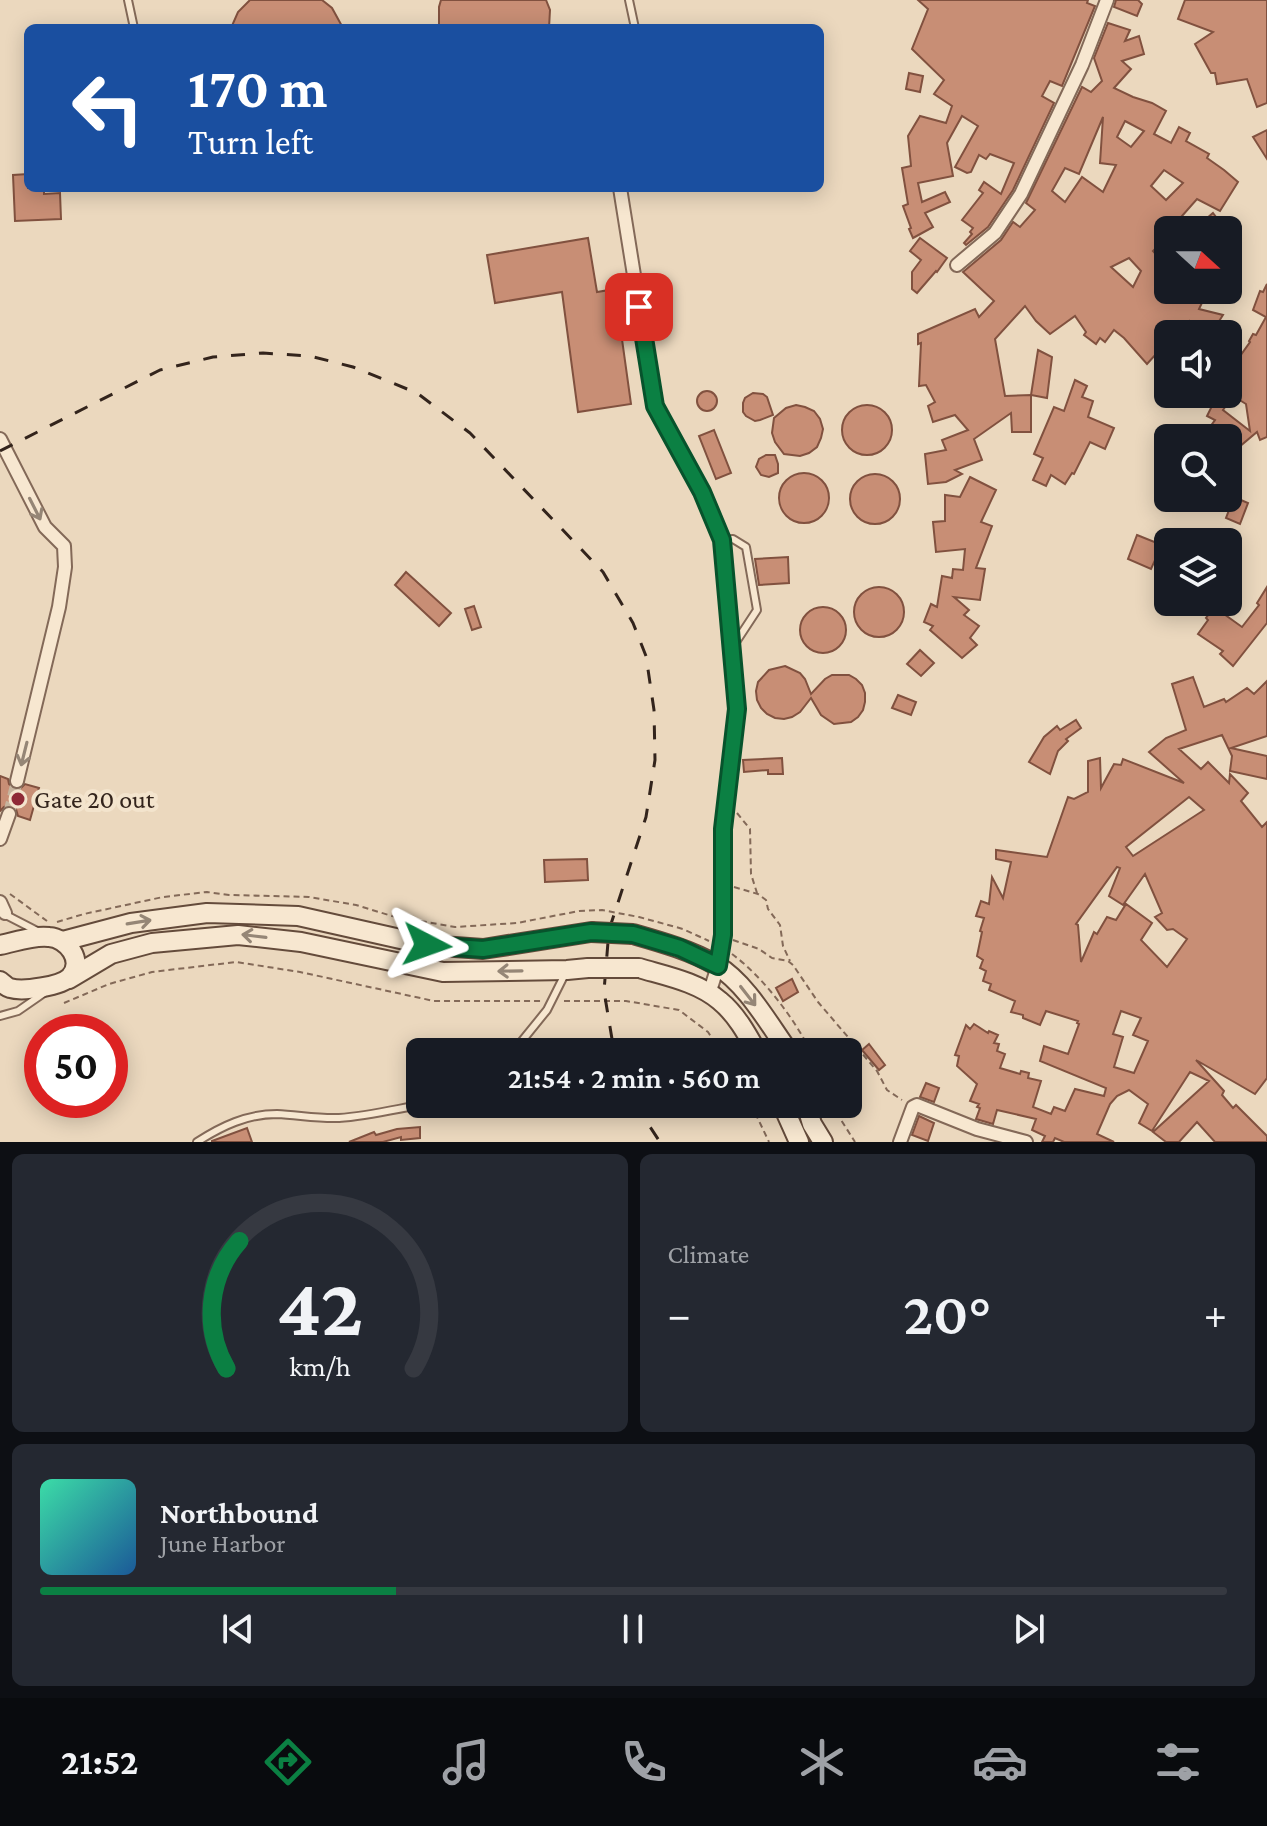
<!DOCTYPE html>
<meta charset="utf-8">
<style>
:root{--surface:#171b24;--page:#242831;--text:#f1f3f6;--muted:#9ea1a6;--line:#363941;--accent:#0b8043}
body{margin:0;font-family:"Crimson Pro",serif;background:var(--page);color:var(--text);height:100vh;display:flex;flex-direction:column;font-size:30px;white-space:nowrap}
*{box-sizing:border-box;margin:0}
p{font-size:26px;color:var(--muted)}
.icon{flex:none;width:44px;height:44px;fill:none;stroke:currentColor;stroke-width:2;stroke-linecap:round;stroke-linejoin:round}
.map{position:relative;height:1142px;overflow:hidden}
.drawer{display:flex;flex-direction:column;gap:12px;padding:12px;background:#0d0f14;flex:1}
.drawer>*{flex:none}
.banner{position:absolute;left:24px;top:24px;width:800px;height:168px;border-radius:12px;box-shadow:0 4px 20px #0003;background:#1a4fa0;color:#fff;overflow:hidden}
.needle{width:52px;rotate:111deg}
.controls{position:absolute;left:1154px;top:216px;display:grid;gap:16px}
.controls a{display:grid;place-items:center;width:88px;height:88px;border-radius:12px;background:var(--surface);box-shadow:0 4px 20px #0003;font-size:40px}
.speed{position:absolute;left:24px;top:1014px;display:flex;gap:16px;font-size:40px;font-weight:700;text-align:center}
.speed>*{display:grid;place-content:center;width:104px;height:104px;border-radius:50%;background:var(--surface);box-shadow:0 4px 20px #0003;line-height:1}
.speed .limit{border:12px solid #d22;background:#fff;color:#111}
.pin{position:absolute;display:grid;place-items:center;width:68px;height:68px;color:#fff;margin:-34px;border-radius:16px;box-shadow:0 4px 12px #0006}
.me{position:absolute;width:88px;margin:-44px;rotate:94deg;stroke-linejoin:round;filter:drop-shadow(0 0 6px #0008)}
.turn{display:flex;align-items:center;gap:28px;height:168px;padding:0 32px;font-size:36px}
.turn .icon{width:104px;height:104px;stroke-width:2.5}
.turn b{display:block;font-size:56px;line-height:68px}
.big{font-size:60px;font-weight:600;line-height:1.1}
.drawer .tile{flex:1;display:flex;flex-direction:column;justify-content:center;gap:12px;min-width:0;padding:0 28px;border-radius:12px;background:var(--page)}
.drawer .dial{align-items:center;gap:0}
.dial svg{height:208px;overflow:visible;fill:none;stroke:var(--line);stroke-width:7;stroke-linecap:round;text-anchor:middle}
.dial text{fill:var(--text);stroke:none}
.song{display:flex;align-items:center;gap:24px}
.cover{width:96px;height:96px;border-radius:12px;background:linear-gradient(135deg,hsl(160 70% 55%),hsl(210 70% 35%))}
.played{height:8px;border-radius:4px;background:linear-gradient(90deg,var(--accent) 30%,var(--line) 30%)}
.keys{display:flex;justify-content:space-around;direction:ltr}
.heat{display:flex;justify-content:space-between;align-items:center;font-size:44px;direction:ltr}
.drawer .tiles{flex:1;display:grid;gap:12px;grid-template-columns:1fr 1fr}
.tile:last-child{grid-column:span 2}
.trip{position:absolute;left:406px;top:1038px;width:456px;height:80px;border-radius:12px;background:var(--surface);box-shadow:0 4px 20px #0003;font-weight:600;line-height:80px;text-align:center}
.menu{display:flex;height:128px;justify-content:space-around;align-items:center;background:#090b0e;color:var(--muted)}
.menu .icon{width:56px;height:56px}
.menu .on{color:var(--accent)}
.menu b{font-size:36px;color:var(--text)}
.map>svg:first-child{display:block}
.building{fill:#c88e75;stroke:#81513f;stroke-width:2;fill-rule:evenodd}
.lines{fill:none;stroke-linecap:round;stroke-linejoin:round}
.minor-tunnel{stroke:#c6b49e;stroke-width:12;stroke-dasharray:12 6;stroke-linecap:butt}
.service-casing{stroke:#836958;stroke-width:10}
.minor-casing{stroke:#836958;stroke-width:16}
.secondary-casing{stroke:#644b3b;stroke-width:22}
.path{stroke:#836958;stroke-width:2;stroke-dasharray:6 4;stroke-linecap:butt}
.service{stroke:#f7e7d0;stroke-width:6}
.minor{stroke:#f7e7d0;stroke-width:12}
.secondary{stroke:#f7e7d0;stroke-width:18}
.rail{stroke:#33241c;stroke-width:3;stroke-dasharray:14 14;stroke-linecap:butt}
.secondary-bridge-casing{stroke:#644b3b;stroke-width:22;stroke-linecap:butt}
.secondary-bridge{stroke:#f7e7d0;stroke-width:18}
.oneway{stroke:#958676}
.route-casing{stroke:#07532c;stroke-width:20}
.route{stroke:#0b8043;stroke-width:14}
.poi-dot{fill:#8f2a37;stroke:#f3e4cd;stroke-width:3}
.labels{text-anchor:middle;stroke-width:8;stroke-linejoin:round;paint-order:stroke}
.poi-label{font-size:26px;fill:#33241c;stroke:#f3e4cd;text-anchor:start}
</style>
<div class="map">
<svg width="1267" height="1142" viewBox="0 0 1267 1142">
<rect width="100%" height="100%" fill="#ebd8be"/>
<g class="building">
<path d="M 250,0 L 322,0 L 332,8 L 343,28 L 231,28 L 238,12 Z"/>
<path d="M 441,0 L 546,0 L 550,10 L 549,28 L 439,28 L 439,7 Z"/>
<path d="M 918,0 L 1088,0 L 1087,3 L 1095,6 L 1062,86 L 1050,81 L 1042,96 L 1054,103 L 1013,190 L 988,227 L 966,245 L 964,243 L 972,234 L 970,232 L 973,228 L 962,220 L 983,193 L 979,190 L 984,182 L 1001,194 L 1014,163 L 990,154 L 986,159 L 979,155 L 971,172 L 967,173 L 955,167 L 978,126 L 962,116 L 947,143 L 953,176 L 918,183 L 922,202 L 945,192 L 950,202 L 925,213 L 933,227 L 913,238 L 909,229 L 911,228 L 903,206 L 908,204 L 902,168 L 911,166 L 908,136 L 920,116 L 946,123 L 952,106 L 934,94 L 944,80 L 912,49 L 928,9 Z"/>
<path d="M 1116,0 L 1138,0 L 1142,4 L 1137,16 L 1114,7 Z"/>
<path d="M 1185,0 L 1267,0 L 1267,103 L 1257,107 L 1247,79 L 1217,84 L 1215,73 L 1211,73 L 1195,44 L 1213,32 L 1178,19 Z"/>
<path d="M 1108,23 L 1130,30 L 1125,41 L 1139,36 L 1144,54 L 1122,61 L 1131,69 L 1114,88 L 1133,97 L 1152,103 L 1166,111 L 1154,134 L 1171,143 L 1179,127 L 1190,133 L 1186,141 L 1209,154 L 1207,158 L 1224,170 L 1238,182 L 1220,211 L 1197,199 L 1174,225 L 1179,230 L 1168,230 L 1168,236 L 1153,251 L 1168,268 L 1168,290 L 1208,290 L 1199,309 L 1223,315 L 1211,334 L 1190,321 L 1187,330 L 1168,323 L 1168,357 L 1160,364 L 1156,354 L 1147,364 L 1124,338 L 1114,330 L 1105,342 L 1100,338 L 1096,344 L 1084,335 L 1086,332 L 1075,316 L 1050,334 L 1036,321 L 1025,306 L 995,339 L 1005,396 L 1031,395 L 1031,432 L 1012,432 L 1011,413 L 974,439 L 982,460 L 955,470 L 962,474 L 946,482 L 928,484 L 925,454 L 946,450 L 942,440 L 968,430 L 955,415 L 933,422 L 928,406 L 935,402 L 926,385 L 919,386 L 921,343 L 918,344 L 918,334 L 975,309 L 979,317 L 994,301 L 963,272 L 1001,240 L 1013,222 L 1020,227 L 1035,210 L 1026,203 L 1082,87 L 1091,92 L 1102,81 L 1094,58 ZM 1103,117 L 1100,163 L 1116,165 L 1103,192 L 1082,177 L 1065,202 L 1052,191 L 1065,168 L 1079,174 ZM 1125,121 L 1144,131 L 1131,147 L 1117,137 ZM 1164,170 L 1183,183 L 1166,200 L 1151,186 ZM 1129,258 L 1141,271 L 1133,287 L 1111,267 Z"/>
<path d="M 909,73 L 923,76 L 920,92 L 906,89 Z"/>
<path d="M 1267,130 L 1267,159 L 1253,137 Z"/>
<path d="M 28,174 L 28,188 L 44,188 L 44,194 L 60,193 L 61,219 L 15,221 L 13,175 Z"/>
<path d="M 1213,213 L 1226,230 L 1193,230 Z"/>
<path d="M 588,238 L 597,292 L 615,289 L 631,404 L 578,412 L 562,292 L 495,303 L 487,255 Z"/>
<path d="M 920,238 L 947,258 L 937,272 L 936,271 L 917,293 L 912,289 L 912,272 L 921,260 L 910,251 Z"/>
<path d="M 1267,284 L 1267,437 L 1260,440 L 1257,432 L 1239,447 L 1232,439 L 1230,441 L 1222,432 L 1218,438 L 1216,438 L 1207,431 L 1215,420 L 1207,416 L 1213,404 L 1206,402 L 1213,394 L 1229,394 L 1228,373 L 1250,342 L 1249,341 L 1253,334 L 1256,335 L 1266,317 L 1253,310 L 1260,291 L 1263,292 ZM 1233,396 L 1246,404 L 1250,431 L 1223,410 Z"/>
<path d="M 1038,350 L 1052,357 L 1047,398 L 1031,395 Z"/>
<path d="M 1075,380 L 1087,386 L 1082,397 L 1093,401 L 1088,417 L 1114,428 L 1105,449 L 1090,442 L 1074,474 L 1072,473 L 1065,484 L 1051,475 L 1046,486 L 1033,480 L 1043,458 L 1034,454 L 1054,407 L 1064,411 Z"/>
<circle cx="707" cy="401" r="10"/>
<path d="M 753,393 L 763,394 L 767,397 L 773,415 L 760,420 L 755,421 L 746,416 L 743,412 L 743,403 L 745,398 Z"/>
<path d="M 796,405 L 805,407 L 814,411 L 820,419 L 823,429 L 821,438 L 817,447 L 809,453 L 800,456 L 784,454 L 775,442 L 772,433 L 774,418 L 786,408 Z"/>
<circle cx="867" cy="430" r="25"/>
<path d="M 714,430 L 731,473 L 716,479 L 699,436 Z"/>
<path d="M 766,455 L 775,455 L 778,464 L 778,473 L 769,477 L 761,475 L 756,467 L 759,459 Z"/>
<circle cx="804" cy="498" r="25"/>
<circle cx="875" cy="499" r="25"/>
<path d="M 970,477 L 996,490 L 981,522 L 992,526 L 976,568 L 985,569 L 980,600 L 954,597 L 969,610 L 964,615 L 979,626 L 970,638 L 977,645 L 962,658 L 930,630 L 933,626 L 924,622 L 931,604 L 937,607 L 942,576 L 952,578 L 953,569 L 963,570 L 965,549 L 936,552 L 933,522 L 945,521 L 945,495 L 960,497 Z"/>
<path d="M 1234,497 L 1248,503 L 1240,524 L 1226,518 Z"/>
<path d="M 1137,535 L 1162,545 L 1151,569 L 1128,559 Z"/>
<path d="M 788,557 L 789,583 L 759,585 L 755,559 Z"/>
<path d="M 406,572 L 451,613 L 439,626 L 395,585 Z"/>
<path d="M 1267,587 L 1267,623 L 1233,666 L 1220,654 L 1223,651 L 1198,634 L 1208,620 L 1206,618 L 1214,607 L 1242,627 L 1259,605 L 1257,603 Z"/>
<circle cx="879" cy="612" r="25"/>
<path d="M 474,606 L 481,627 L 472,630 L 465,609 Z"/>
<circle cx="823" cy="630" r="23"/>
<path d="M 920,650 L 934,663 L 921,676 L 907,664 Z"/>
<path d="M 785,666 L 800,673 L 805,679 L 811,694 L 825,679 L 832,675 L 849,675 L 856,679 L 862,685 L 865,693 L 865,702 L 863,710 L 858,717 L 851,722 L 834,724 L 821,715 L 811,698 L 800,712 L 792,717 L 784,719 L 775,718 L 767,714 L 761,708 L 757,700 L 756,691 L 758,682 L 769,670 Z"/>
<path d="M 1193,677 L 1204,707 L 1224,699 L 1226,702 L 1247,688 L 1254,694 L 1267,681 L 1267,736 L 1231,748 L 1267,756 L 1267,779 L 1230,771 L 1232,756 L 1222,735 L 1179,749 L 1201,769 L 1208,762 L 1229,783 L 1230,774 L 1248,793 L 1241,801 L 1262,827 L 1267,822 L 1267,1078 L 1255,1094 L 1196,1060 L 1224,1091 L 1222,1095 L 1233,1108 L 1236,1105 L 1267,1136 L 1267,1142 L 1215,1142 L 1197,1122 L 1179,1142 L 1166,1142 L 1153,1132 L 1209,1081 L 1190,1072 L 1152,1131 L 1139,1123 L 1148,1104 L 1129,1090 L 1117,1096 L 1110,1104 L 1097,1134 L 1114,1142 L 1064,1142 L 1055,1138 L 1053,1142 L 1042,1142 L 1045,1136 L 1032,1130 L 1036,1119 L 997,1110 L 993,1124 L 976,1119 L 980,1108 L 977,1107 L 979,1104 L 970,1101 L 977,1084 L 957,1066 L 959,1056 L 955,1055 L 966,1025 L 970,1029 L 974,1024 L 988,1033 L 989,1031 L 998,1035 L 994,1043 L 999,1044 L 997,1051 L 1005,1054 L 1000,1068 L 1020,1074 L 1021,1071 L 1029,1073 L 1028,1078 L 1041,1081 L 1033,1107 L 1051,1114 L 1054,1107 L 1065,1111 L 1075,1089 L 1104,1096 L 1106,1088 L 1040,1061 L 1044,1046 L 1068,1054 L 1079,1024 L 1077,1023 L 1078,1021 L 1046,1011 L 1040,1025 L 1023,1018 L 1023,1015 L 1011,1012 L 1015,1001 L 989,990 L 991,984 L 983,981 L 986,971 L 980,968 L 983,960 L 977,956 L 982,932 L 980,931 L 984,918 L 976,916 L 981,901 L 989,904 L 992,877 L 1003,898 L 1011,862 L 996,859 L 996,850 L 1047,857 L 1068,797 L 1074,799 L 1088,792 L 1088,761 L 1100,758 L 1101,788 L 1114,764 L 1121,765 L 1123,759 L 1184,783 L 1149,752 L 1166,738 L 1186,730 L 1172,684 ZM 1189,797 L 1204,810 L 1133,856 L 1126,847 ZM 1117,867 L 1120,868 L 1109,896 L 1123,905 L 1145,874 L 1162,913 L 1155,917 L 1167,930 L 1173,929 L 1187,939 L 1167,967 L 1141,940 L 1152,923 L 1126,904 L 1116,920 L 1107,917 L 1097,934 L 1094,932 L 1081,962 L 1078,925 L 1076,924 ZM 1121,1011 L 1141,1018 L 1133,1035 L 1148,1041 L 1134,1073 L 1114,1067 L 1123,1037 L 1113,1034 Z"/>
<path d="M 898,695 L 916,702 L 911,715 L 892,708 Z"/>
<path d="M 1076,720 L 1081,728 L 1066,739 L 1068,741 L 1058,751 L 1050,774 L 1029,762 L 1044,737 L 1057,726 L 1060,730 Z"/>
<path d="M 782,758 L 783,774 L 768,774 L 768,770 L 744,772 L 743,760 Z"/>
<path d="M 0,776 L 8,779 L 9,784 L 14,789 L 20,789 L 25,784 L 39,788 L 30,820 L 18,816 L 16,809 L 11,805 L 4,807 L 0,811 Z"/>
<path d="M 587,859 L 588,880 L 545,882 L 544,860 Z"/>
<path d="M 792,979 L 798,992 L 783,1001 L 776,988 Z"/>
<path d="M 869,1044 L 885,1065 L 879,1070 L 862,1050 Z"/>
<path d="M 926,1083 L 939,1088 L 934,1102 L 920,1097 Z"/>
<path d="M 919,1116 L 934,1123 L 928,1141 L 912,1135 Z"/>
<path d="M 420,1127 L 420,1138 L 401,1140 L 401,1137 L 383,1142 L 349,1142 L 374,1132 L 376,1135 L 397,1129 Z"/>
<path d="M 247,1128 L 252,1142 L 212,1142 L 212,1141 Z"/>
</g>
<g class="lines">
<path class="minor-tunnel" d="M 9,814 L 17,781"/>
<defs>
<g id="service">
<path d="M 128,0 L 134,28"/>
<path d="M 629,0 L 635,28"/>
<path d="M 722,540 L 733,539 L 746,547 L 757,610 L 734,645"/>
<path d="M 4,914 L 39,932"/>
<path d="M 0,1016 L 18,1011 L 44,993"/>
<path d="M 513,1052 L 547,1010 L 566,972"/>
<path d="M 197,1142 C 222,1126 247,1114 277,1114 C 298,1115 319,1119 339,1118 C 368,1116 396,1109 425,1104"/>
</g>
<g id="minor">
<path d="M 620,188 L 655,406 L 702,492 L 722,540 L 737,709 L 723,829 L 723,935 L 718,966 L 709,994"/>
<path d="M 957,265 L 995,233 L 1021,194 L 1082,65 L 1107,0"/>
<path d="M 0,439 L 45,527 L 64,546 L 65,567 L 59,607 L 17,781"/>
<path d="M 0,839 L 9,814"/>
<path d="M 0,902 L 5,913"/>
<path d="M 900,1142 L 913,1107 L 917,1105 L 977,1129 L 1026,1142"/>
</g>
<g id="secondary">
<path d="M 633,934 C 661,942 690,950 716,965 C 747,984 768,1023 789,1052"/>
<path d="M 63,941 L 131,923 L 207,913 L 298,916 L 427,945 L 483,949 L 591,932"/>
<path d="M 0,945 C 15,942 34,935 49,937 C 67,938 85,961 70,977 C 61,986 23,992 10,988 C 6,987 4,984 0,981"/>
<path d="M 639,968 C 666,976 698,982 720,1001 C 736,1014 747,1034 757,1052"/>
<path d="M 69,979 L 111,954 L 152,943 L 238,935 L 301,942 L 443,972 L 567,970 L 588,968"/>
<path d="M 782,1104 L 799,1142"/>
<path d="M 806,1104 L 812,1124 L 823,1142"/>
</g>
</defs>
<use href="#service" class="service-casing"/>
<use href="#minor" class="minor-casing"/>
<use href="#secondary" class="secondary-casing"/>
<g class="path">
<path d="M 737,813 L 750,829 L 751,874 L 757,893"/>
<path d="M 734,887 L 758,894 L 766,900 L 768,909 L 780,925 L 783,946 L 790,961"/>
<path d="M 10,894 L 47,921"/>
<path d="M 57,922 L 84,914 L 163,897 L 207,892 L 229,895 L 309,897 L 356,905 L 392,916 L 455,927 L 517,923 L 579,911 L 602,910 L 639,917 L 683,929 L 709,941"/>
<path d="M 733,940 L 759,949 L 772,958 L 788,961 L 793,965 L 818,1002 L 877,1071 L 887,1090 L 902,1100"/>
<path d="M 732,954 C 763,977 794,1018 811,1052"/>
<path d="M 564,1001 L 626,1001 L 679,1010 L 708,1032 L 721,1052"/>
<path d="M 64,1003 L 109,984 L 152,972 L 236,962 L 300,972 L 434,1001 L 541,1001"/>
<path d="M 751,1104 L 769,1142"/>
<path d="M 831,1104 L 855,1142"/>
</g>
<use href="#service" class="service"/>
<use href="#minor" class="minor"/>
<use href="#secondary" class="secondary"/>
<g class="rail">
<path d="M 0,451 L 160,370 L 213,357 L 263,353 L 310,356 L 353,367 L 417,393 L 470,433 L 603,572 L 633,623 L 646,656 L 654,710 L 655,760 L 646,817 L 609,930 L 604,991 L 612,1039 L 616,1052"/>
<path d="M 635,1104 L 660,1142"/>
</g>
<defs>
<g id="secondary-bridge">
<path d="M 591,932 L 633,934"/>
<path d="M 588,968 L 639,968"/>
</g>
</defs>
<use href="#secondary-bridge" class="secondary-bridge-casing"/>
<use href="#secondary-bridge" class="secondary-bridge"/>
</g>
<defs><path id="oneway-shaft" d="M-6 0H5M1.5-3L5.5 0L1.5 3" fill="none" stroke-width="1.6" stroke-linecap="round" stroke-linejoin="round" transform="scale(2)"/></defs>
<g class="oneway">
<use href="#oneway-shaft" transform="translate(35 509) rotate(63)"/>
<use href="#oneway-shaft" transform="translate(24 754) rotate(104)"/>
<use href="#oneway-shaft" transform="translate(139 922) rotate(-9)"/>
<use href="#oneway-shaft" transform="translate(254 936) rotate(-173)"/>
<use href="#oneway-shaft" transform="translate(510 971) rotate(179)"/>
<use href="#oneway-shaft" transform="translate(748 996) rotate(52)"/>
</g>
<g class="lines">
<defs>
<path id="route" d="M 427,945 L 483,949 L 591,932 L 633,934 L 680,948 L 718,966 L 723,935 L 723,829 L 737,709 L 722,540 L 702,492 L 655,406 L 639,307"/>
</defs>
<use href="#route" class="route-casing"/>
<use href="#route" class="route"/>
</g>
<circle class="poi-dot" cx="18" cy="799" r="8"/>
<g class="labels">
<g class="poi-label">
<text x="34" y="808">Gate 20 out</text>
</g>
</g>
</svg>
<div class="controls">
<a><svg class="needle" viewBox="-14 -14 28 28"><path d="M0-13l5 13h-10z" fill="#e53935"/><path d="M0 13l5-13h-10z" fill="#9ea1a6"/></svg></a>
<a><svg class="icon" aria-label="sound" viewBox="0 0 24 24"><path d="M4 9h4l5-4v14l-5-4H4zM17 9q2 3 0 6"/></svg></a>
<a><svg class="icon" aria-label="search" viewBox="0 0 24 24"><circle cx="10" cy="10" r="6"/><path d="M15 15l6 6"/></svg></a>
<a><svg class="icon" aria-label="layers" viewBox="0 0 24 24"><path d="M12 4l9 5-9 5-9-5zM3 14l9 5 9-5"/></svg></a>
</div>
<div class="speed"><div class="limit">50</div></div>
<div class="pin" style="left:639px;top:307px;background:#d93025"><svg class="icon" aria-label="arrive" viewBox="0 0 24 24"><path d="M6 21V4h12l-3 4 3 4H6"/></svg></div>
<svg class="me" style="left:427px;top:945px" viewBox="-20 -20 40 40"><path d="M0-17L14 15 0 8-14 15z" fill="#0b8043" stroke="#fff" stroke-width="4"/></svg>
<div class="trip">21:54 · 2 min · 560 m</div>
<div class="banner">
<div class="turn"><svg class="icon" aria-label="left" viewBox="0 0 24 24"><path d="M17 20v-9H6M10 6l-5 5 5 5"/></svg><div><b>170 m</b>Turn left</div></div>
</div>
</div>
<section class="drawer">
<div class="tiles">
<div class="tile dial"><svg viewBox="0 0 100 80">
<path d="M14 69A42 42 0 1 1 86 69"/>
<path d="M14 69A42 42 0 0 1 19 20" stroke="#0b8043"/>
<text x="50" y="56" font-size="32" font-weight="700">42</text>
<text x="50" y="72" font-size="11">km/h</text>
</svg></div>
<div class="tile"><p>Climate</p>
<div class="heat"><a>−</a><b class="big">20°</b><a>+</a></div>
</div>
<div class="tile">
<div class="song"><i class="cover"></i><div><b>Northbound</b><p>June Harbor</p></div></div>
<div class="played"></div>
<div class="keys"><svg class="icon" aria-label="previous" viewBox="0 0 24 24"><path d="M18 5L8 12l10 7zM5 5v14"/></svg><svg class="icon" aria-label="pause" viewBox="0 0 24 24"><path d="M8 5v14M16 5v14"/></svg><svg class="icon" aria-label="next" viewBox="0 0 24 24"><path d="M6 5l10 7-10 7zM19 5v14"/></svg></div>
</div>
</div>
</section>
<nav class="menu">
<b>21:52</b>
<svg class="icon on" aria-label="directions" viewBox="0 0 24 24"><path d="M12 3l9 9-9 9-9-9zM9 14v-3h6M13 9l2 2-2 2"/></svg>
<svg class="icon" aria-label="music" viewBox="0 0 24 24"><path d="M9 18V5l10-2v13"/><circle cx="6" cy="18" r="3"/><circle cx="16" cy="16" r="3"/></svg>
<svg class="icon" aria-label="phone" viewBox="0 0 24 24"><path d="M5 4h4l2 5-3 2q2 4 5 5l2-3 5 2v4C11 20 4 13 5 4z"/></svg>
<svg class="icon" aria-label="climate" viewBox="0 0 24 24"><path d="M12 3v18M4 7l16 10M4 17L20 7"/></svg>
<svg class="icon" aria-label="car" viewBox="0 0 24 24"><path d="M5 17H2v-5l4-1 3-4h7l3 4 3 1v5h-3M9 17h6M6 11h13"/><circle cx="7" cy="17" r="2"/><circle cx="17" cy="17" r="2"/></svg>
<svg class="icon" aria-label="filters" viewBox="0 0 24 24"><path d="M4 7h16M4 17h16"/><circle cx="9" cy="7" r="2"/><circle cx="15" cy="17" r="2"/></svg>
</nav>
